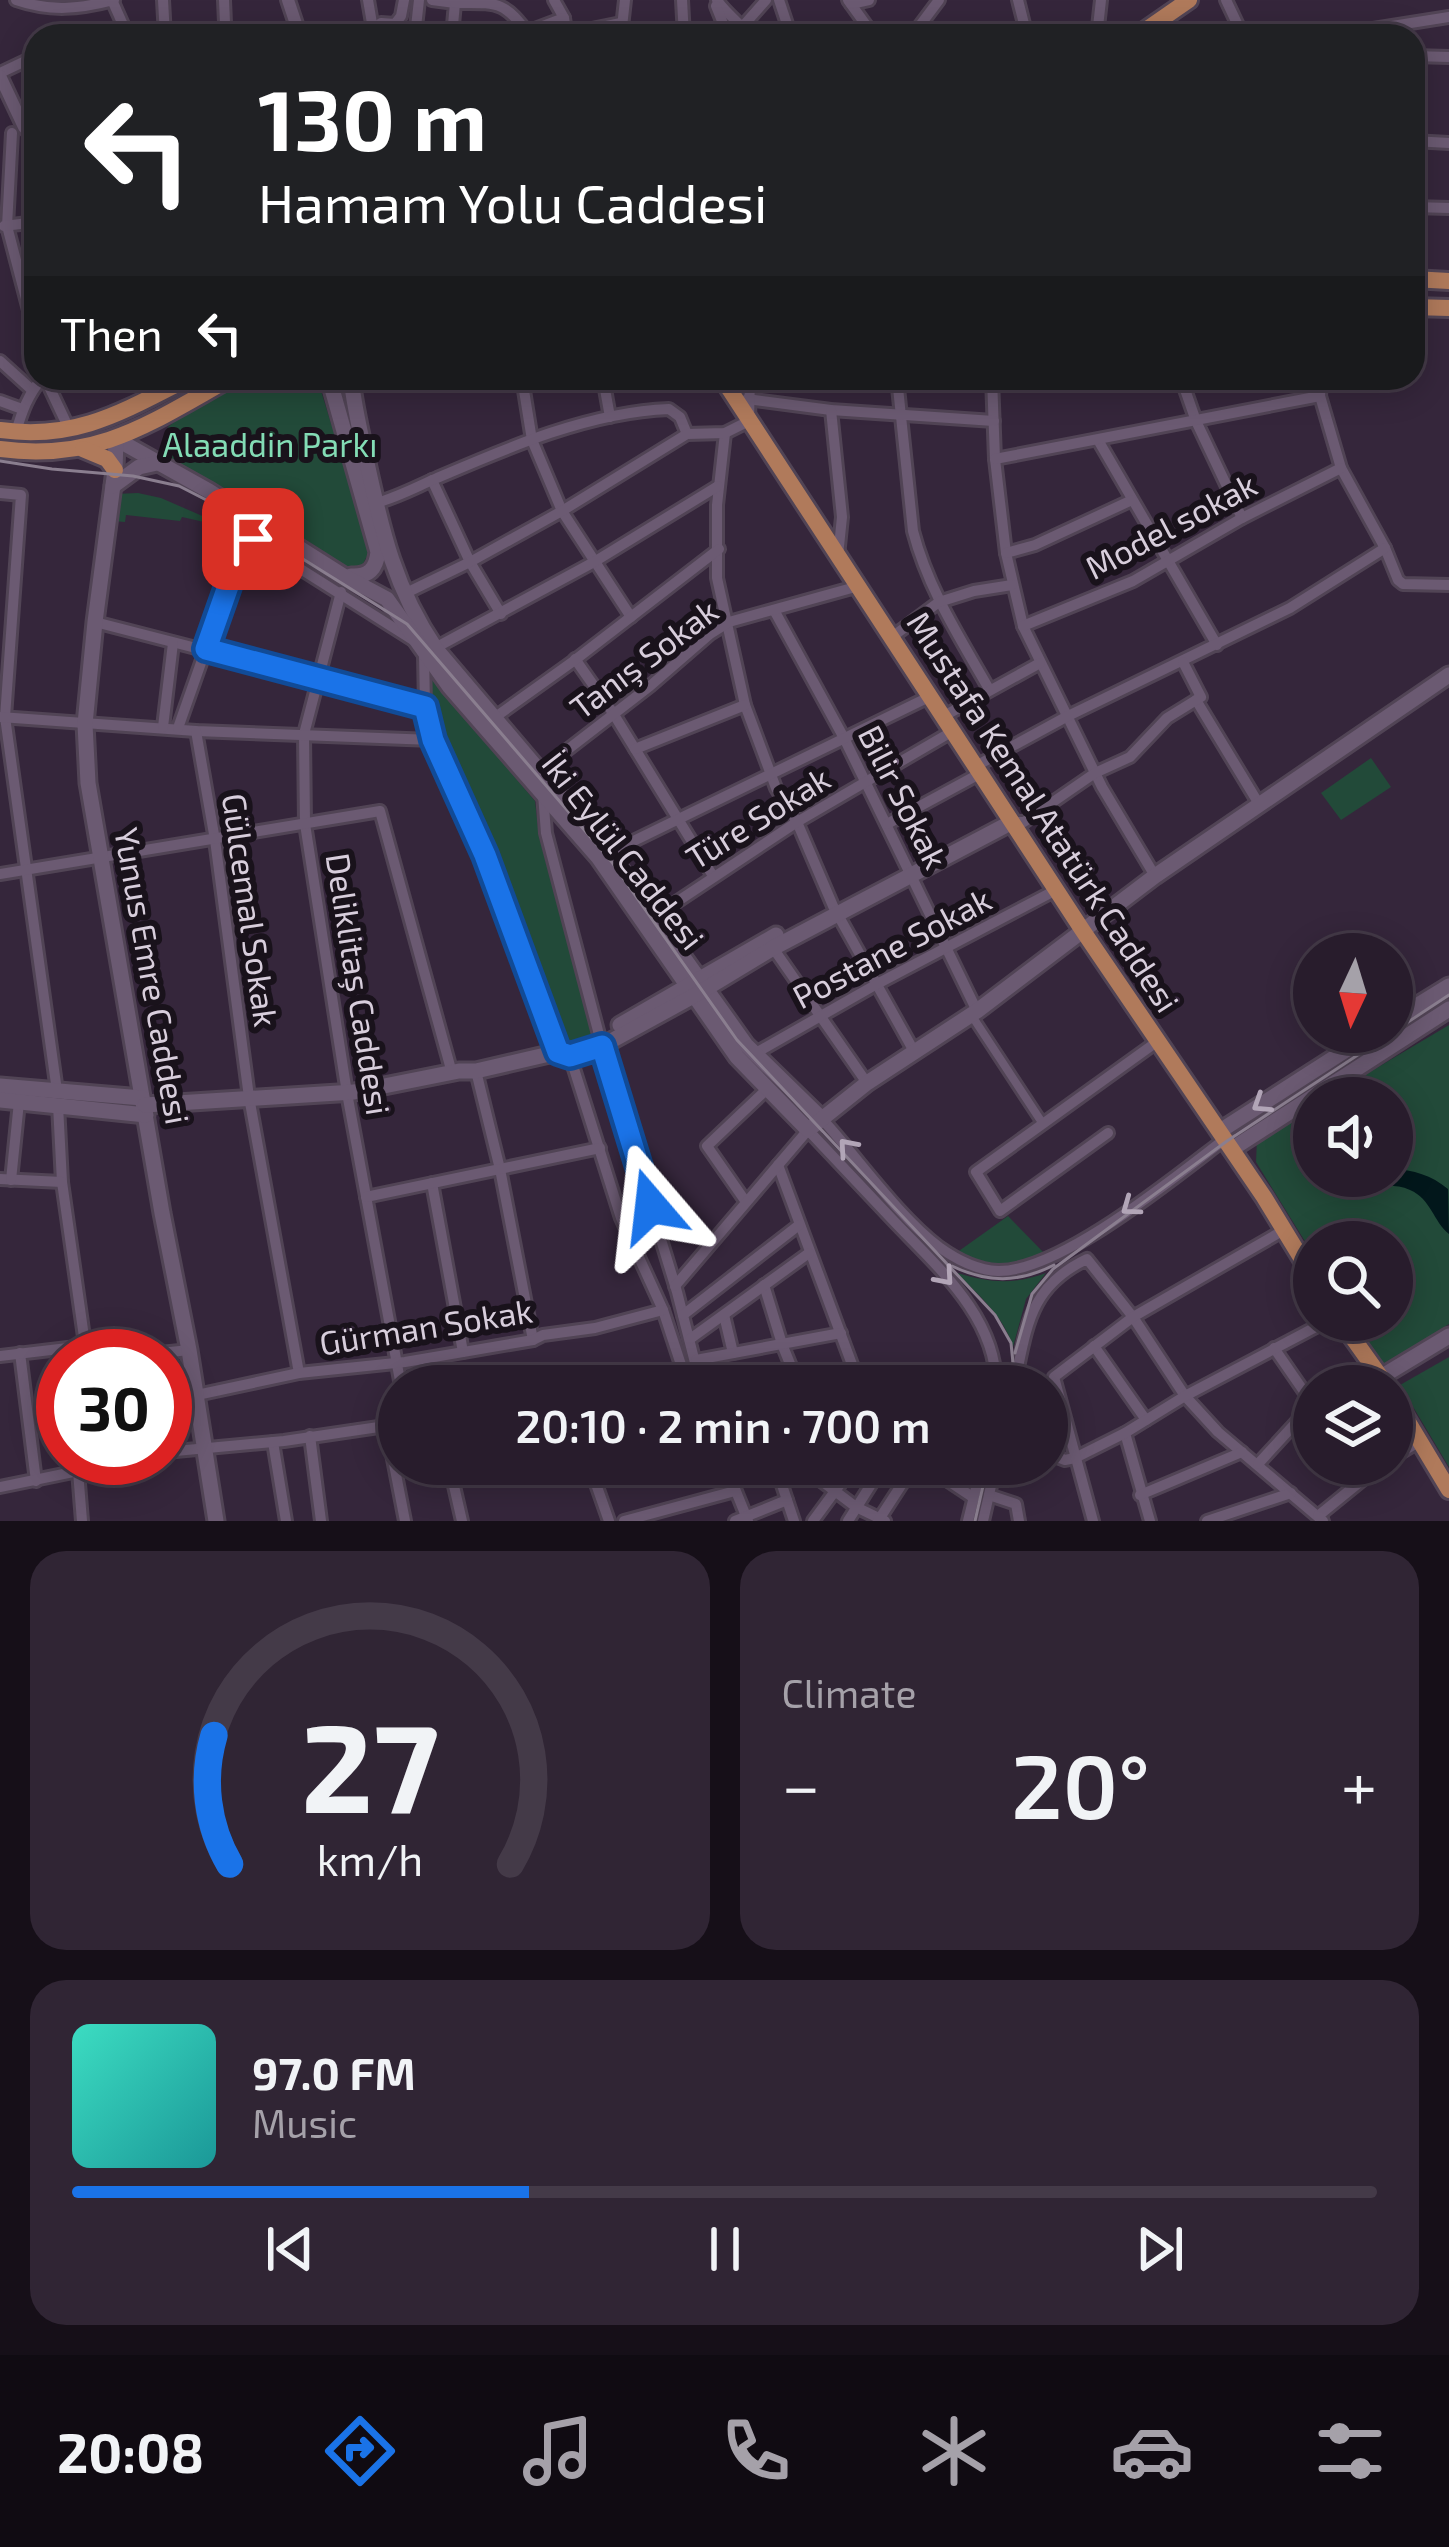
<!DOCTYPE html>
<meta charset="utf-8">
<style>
:root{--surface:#281c2c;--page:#302534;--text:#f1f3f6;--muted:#a5a1a9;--line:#443a48;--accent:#1a73e8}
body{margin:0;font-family:"Exo 2",sans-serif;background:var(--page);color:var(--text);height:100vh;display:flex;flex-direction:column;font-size:45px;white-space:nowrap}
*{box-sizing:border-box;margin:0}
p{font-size:39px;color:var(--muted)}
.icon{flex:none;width:66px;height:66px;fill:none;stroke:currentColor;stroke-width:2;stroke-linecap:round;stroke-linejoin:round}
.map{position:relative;height:1521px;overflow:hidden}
.panel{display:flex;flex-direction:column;gap:30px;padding:30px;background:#160f18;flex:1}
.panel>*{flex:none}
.top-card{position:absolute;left:24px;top:24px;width:1401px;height:366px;border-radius:36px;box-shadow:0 6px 30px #0003,0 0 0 3px var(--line);background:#202124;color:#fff;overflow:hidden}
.needle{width:78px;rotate:184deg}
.tools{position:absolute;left:1293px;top:933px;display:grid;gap:24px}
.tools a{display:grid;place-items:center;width:120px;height:120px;border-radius:50%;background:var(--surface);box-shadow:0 6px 30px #0003,0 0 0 3px var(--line);font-size:60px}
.speed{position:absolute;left:36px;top:1329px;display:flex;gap:24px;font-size:60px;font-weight:700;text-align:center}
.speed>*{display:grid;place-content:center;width:156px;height:156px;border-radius:50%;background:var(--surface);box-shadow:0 6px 30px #0003,0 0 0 3px var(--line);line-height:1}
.speed .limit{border:18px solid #d22;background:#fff;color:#111}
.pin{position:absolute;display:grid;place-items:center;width:102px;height:102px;color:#fff;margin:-51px;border-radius:24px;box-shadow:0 6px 18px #0006}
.me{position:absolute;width:132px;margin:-66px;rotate:343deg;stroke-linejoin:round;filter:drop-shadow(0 0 9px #0008)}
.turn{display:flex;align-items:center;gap:42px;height:252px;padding:0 36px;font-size:54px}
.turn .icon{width:156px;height:156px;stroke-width:2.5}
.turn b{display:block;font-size:84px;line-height:102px}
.then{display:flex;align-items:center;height:114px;padding:0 36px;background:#0003;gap:24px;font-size:45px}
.big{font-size:90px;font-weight:600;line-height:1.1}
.panel .widget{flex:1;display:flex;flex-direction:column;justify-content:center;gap:18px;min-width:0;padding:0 42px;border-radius:36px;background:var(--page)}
.panel .dial{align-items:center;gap:0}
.dial svg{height:312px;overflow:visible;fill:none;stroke:var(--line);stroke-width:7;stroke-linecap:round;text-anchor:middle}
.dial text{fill:var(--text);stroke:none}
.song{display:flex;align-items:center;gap:36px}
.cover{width:144px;height:144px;border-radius:18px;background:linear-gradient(135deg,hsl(170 70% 55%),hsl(180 70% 35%))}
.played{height:12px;border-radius:6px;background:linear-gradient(90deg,var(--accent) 35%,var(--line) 35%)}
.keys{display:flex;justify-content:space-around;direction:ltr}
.heat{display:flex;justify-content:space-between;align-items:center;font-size:66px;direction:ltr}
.panel .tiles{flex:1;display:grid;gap:30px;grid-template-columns:1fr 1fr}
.widget:last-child{grid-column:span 2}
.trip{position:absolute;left:378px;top:1365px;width:690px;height:120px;border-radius:60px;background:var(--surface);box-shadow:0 6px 30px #0003,0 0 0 3px var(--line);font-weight:600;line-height:120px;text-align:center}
.menu{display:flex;height:192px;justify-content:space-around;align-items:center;background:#100b12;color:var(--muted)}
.menu .icon{width:84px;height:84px}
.menu .on{color:var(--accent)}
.menu b{font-size:54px;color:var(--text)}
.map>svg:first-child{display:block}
.green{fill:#224a39}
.water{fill:#02171b}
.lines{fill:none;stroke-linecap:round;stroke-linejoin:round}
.pedestrian-casing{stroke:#514455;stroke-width:14}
.minor-casing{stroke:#514455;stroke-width:16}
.tertiary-casing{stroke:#514455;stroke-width:18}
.secondary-casing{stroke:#514455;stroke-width:21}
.primary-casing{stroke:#514455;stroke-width:22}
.pedestrian{stroke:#6b5a72;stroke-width:8}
.minor{stroke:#6b5a72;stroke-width:10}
.tertiary{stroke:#6b5a72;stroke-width:12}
.secondary{stroke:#6b5a72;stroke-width:15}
.primary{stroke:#b07a5b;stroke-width:16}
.tram{stroke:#8a7e8f;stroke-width:3}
.oneway{stroke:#b2a5b7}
.route-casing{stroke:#114b97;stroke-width:30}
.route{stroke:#1a73e8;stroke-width:21}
.labels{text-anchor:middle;stroke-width:12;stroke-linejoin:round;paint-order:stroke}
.park-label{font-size:33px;fill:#83dcb5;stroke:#19121b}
.street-label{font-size:33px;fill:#d8cedc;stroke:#19121b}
</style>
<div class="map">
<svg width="1449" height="1521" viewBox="0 0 1449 1521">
<rect width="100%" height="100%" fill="#35263b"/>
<g class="green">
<path d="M 257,378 L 317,378 L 332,426 L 357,489 L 372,546 L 362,566 L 352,572 L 178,467 L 161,449 L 168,427 L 193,405 Z"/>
<path d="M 138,493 L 161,498 L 207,518 L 204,522 L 182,517 L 180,521 L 126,515 L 125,522 L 113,521 L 115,494 Z"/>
<path d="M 426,671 L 535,801 L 539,836 L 594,1043 L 571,1049 L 562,1045 L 511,902 L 439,738 Z"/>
<path d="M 1371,758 L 1391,787 L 1341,820 L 1321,793 Z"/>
<path d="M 1449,1025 L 1449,1324 L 1383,1367 L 1354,1320 L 1392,1320 L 1392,1242 L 1314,1242 L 1314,1256 L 1256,1162 L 1257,1139 L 1314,1105 L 1314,1176 L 1392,1176 L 1392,1098 L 1326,1098 Z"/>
<path d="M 1008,1216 L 1046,1255 C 1014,1267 986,1273 956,1253 Z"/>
<path d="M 957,1273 C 992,1283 1012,1285 1046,1273 L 1026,1299 L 1013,1347 C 1004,1316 979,1296 957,1273 Z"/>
<path d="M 1449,1357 L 1449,1467 L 1400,1385 Z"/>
</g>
<path class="water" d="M 1392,1169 C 1414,1170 1431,1175 1448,1189 L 1449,1234 C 1433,1221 1431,1199 1410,1190 C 1387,1179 1365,1195 1345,1176 L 1392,1176 Z"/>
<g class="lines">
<defs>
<path id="pedestrian" d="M 972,1016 L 1043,1124"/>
<g id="minor">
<path d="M 16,0 C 51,12 79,9 114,0"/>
<path d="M 112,0 L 128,36"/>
<path d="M 163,0 L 165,36"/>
<path d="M 224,0 L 225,23 L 233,36"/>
<path d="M 368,0 L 373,29"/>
<path d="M 432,0 L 455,3 L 452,36"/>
<path d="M 455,0 L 455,3 C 498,3 504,0 530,36"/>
<path d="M 554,0 L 564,18"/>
<path d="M 682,0 L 684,36"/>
<path d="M 717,0 C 726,14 740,22 749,36"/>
<path d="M 779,0 L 791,36"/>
<path d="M 848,0 L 874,36"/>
<path d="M 1018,0 L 1027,36"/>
<path d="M 1226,0 L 1243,36"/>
<path d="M 851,4 L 869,0"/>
<path d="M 716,6 L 728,36"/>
<path d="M 743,26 L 766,0"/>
<path d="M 527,32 L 564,18 L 567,36"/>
<path d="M 567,34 L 621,23"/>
<path d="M 372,36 L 373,29 L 381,23 L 395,24 L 401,16 L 404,0"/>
<path d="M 415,36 L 419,0"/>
<path d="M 621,36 L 625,0"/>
<path d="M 912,36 L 939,0"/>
<path d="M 1097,36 L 1101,0"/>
<path d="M 1329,36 L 1449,17"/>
<path d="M 1413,56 L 1449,57"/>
<path d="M 0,73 L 36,56"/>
<path d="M 12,133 L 7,226 L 36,337"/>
<path d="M 1413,141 L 1449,143"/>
<path d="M 1413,207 L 1449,208"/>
<path d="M 4,226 L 36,222"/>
<path d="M 0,361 L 32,390"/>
<path d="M 45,378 L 70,431"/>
<path d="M 429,378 L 435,378"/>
<path d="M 522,378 L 532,440 L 562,511 L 631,617"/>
<path d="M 603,378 L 610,417"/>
<path d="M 897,378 L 913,531 C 928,589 960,638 989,689"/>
<path d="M 992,378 L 995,459 L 1006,553 L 1023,626 L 1102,787 L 1155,876"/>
<path d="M 1181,378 L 1196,421 L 1242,518"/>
<path d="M 1321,378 L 1320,396 L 1341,468 L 1385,548 L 1398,580 L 1403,584 L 1449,585"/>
<path d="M 992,383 L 1087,378"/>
<path d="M 372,384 L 373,378"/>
<path d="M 747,399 L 831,410 L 994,421"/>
<path d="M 0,401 L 22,409"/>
<path d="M 831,410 L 842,517 L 838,556"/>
<path d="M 16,432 C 22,411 28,395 42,378"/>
<path d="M 725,433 L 717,505 L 717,578 L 745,705 L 776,788 L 797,822 L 833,906 L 915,1053"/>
<path d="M 1098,440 L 1217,645"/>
<path d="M 995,459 L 1320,396"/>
<path d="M 432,480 L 470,562 L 501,614"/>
<path d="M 0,493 L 21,495 L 5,717 L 57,1091"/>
<path d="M 376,503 C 398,497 416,487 437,478 C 509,447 590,412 669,409 L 680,417 L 687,434"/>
<path d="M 1006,553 L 1035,545 L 1132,500"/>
<path d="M 341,592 L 304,734 L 305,824 L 347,1093 L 401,1386"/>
<path d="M 404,594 L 470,562 L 562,511 L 687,434 L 725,433 L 749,421 L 750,378"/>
<path d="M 774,610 L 844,738 L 977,1011"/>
<path d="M 95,622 L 425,707"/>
<path d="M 1023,626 L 1133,581 L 1242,518 L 1341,468"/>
<path d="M 892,637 L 939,602 L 974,591 L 1012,585"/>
<path d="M 575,659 L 613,713 L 713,876"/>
<path d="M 1196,700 L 1259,804"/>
<path d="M 944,716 L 1040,663"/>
<path d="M 0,717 L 196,731 L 433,740"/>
<path d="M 494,718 L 575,660 L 719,549"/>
<path d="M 163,727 L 173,643"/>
<path d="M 178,728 L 245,538 L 253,539 L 413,640"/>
<path d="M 196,731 L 215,840 L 249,1097 L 299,1373"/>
<path d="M 635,749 L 745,705"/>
<path d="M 976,766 L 1066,717 L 1290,608 L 1385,548"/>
<path d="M 540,771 L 650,686 L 710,634 L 729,622 L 859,586"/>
<path d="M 543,794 L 546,833 L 602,1046 L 677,1292 L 701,1386"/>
<path d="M 1012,822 L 1024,822 L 1095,773 L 1130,757 L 1167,718 L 1201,697 L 1183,662"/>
<path d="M 887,824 L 981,773"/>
<path d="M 609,853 L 931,696"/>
<path d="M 0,874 L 380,811 L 452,1073"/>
<path d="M 654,917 L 797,822 L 953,731"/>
<path d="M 773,948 L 867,1083"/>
<path d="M 558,1052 L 485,855 L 433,740 L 425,707 L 424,654 L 594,562 L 718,486"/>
<path d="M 754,1054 L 877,984 L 1056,890"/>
<path d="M 570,1056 L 621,1218 L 663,1310 L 688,1386"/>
<path d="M 476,1071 L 500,1169 L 533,1340"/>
<path d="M 58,1105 L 62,1182 L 85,1344"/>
<path d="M 822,1119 C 858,1158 897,1215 939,1247 C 957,1260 976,1270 998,1271 C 1060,1272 1175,1177 1225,1139"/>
<path d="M 1108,1133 L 1000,1211 L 976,1172 L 1158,1041"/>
<path d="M 778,1165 L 860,1386"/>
<path d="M 0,1179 L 62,1182"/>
<path d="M 11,1180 L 19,1102"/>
<path d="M 432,1183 L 463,1352"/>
<path d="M 366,1197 L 600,1148"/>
<path d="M 746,1202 L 707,1146 L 767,1089"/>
<path d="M 764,1285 L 782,1344 L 799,1386"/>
<path d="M 675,1286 L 808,1130 C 835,1159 863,1188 891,1218 C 934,1264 997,1316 996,1386"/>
<path d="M 683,1315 L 799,1225"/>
<path d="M 724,1315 L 733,1353"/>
<path d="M 690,1339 L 809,1253"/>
<path d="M 1094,1346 L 1146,1420"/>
<path d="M 1274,1348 L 1314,1406"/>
<path d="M 20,1353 L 36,1481"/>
<path d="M 0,1356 L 118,1342 L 120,1356"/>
<path d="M 133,1356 L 189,1350"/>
<path d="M 696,1360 L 841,1333"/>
<path d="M 1014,1386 C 1027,1328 1028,1287 1087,1259 L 1133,1317 L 1185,1396 L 1218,1432 L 1323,1521"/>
<path d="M 197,1395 L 299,1373 L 405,1362 L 533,1340 L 543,1335 L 595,1328 L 663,1310"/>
<path d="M 387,1428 L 405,1521"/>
<path d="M 1125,1433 L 1150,1521"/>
<path d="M 310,1436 L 321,1521"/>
<path d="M 273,1442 L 286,1521"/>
<path d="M 165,1452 L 284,1441 L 399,1424"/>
<path d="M 1047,1453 L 1065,1460 L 1075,1458 L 1125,1433 L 1185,1396 L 1329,1320"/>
<path d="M 1392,1458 L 1420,1441"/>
<path d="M 449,1464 L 462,1521"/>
<path d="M 589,1464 L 609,1521"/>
<path d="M 725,1464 L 748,1521"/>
<path d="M 775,1464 L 794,1521"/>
<path d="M 799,1464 L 856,1507 L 885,1521"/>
<path d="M 923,1464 L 974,1498"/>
<path d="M 1258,1464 L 1313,1404"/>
<path d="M 78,1471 L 82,1521"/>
<path d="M 0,1487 L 78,1471 L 86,1466 L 120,1458"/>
<path d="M 989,1495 L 1016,1504 L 1019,1521"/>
<path d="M 1140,1495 L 1242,1452"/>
<path d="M 1318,1516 L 1382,1464"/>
<path d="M 624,1521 L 735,1491"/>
<path d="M 735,1521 L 787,1500"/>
<path d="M 813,1521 L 855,1464"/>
<path d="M 848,1521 L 884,1464"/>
<path d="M 878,1521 L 915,1464"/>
<path d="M 968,1521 L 982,1464"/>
<path d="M 983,1521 L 996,1464"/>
<path d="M 1093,1521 L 1054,1377 L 1133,1317 L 1284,1230"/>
<path d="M 1207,1521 L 1291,1493"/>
</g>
<g id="tertiary">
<path d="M 288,0 L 300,36"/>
<path d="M 0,76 L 24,127 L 36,139"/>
</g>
<g id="secondary">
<path d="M 329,378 L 378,552 C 376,569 369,577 351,576"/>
<path d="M 351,378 C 354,407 361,435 367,463 C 382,532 395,589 436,649 L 609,853 L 746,1045 L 822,1119"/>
<path d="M 116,439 L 209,491 L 342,575 L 387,599 L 449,686 L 598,857 L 737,1057 L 808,1130 L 867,1083 L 977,1011 L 1155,876 L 1449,675"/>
<path d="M 116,439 L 115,470 L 95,622 L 85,724 L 88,783 L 162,1213 L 189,1350 L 216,1521"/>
<path d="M 113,486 L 139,467 L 157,463"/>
<path d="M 1392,1021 L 1449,986"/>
<path d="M 620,1025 L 776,935"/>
<path d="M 0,1086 L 142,1098"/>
<path d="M 0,1100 L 146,1115"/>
<path d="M 145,1105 L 354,1092 L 459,1071 L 476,1071 L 558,1052 L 570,1056 L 602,1046 L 697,994 L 773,948 L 1012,822"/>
<path d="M 1220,1131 L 1374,1032"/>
<path d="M 1232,1149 L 1449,1009"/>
<path d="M 1381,1377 L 1449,1336"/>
</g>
<g id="primary">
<path d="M 1137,36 L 1189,0"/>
<path d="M 1413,279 L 1449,281"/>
<path d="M 1413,307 L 1449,308"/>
<path d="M 722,378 L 1083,931 L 1264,1197 L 1314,1279"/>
<path d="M 0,430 C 76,441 124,411 189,378"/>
<path d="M 0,449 C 98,462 150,423 231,378"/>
<path d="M 83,449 L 107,459 L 115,470"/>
<path d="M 1340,1320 L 1387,1386"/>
<path d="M 1392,1395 L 1449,1490"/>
</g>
</defs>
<use href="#pedestrian" class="pedestrian-casing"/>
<use href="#minor" class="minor-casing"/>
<use href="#tertiary" class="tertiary-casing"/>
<use href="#secondary" class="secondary-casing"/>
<use href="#primary" class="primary-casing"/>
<use href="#pedestrian" class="pedestrian"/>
<use href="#minor" class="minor"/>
<use href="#tertiary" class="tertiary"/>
<use href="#secondary" class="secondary"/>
<use href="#primary" class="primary"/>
<g class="tram">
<path d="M 0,461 L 52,469 L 133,476 L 179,486 L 218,506 L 407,624 L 611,861 L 737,1040 L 995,1315 L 1011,1343 L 1014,1373"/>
<path d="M 952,1266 C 987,1283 1019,1283 1054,1265"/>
<path d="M 1015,1353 L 1032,1294 L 1053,1269 L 1227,1141 L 1449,995"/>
<path d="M 975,1521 L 988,1464"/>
</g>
</g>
<defs><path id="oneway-chevron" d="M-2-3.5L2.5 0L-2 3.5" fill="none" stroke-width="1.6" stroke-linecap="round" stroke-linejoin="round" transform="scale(3)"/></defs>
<g class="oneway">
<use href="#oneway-chevron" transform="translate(1261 1104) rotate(147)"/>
<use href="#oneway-chevron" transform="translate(847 1147) rotate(-131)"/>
<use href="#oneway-chevron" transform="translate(1130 1207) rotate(144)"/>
<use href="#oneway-chevron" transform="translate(945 1277) rotate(49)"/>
</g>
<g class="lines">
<defs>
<path id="route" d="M 253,539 L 245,538 L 206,649 L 425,707 L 433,740 L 485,855 L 558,1052 L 570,1056 L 602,1046 L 651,1206"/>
</defs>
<use href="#route" class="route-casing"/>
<use href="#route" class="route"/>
</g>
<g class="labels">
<g class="park-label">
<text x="270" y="457">Alaaddin Parkı</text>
</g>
<g class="street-label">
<text transform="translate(1171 526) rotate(-28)" y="12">Model sokak</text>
<text transform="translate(644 659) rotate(-37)" y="12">Tanış Sokak</text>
<text transform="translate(903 797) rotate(63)" y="12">Bilir Sokak</text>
<text transform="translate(1043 812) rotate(57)" y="12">Mustafa Kemal Atatürk Caddesi</text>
<text transform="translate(758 818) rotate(-32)" y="12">Türe Sokak</text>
<text transform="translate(623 851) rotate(52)" y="12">İki Eylül Caddesi</text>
<text transform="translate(250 910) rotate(82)" y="12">Gülcemal Sokak</text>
<text transform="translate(892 948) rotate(-28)" y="12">Postane Sokak</text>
<text transform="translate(152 976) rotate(80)" y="12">Yunus Emre Caddesi</text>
<text transform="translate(358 984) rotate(81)" y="12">Deliklitaş Caddesi</text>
<text transform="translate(426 1327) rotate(-9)" y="12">Gürman Sokak</text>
</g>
</g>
</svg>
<div class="tools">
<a><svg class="needle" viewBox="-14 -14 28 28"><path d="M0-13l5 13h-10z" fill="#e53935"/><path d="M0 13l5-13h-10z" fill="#a5a1a9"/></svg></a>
<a><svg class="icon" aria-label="sound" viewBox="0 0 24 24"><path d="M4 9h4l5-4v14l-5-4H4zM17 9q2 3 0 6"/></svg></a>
<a><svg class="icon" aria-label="search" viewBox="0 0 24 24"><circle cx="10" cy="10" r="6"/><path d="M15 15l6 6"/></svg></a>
<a><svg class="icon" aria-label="layers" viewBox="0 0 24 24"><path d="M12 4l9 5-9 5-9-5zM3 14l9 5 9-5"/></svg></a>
</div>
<div class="speed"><div class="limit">30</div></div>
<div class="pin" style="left:253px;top:539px;background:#d93025"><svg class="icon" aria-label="arrive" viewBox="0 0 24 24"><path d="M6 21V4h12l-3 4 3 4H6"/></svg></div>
<svg class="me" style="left:651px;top:1206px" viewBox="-20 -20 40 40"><path d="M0-17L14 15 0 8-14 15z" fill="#1a73e8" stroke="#fff" stroke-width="4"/></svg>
<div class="trip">20:10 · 2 min · 700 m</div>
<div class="top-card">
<div class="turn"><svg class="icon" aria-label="left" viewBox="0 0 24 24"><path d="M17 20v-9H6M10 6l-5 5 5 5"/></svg><div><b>130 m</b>Hamam Yolu Caddesi</div></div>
<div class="then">Then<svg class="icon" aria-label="left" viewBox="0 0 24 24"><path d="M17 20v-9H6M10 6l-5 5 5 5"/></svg></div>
</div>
</div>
<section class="panel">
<div class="tiles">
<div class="widget dial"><svg viewBox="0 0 100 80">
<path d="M14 69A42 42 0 1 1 86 69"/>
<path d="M14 69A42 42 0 0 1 10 36" stroke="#1a73e8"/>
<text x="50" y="56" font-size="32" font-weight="700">27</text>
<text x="50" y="72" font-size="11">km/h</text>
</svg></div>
<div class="widget"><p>Climate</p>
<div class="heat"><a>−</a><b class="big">20°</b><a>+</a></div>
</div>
<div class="widget">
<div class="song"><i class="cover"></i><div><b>97.0 FM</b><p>Music</p></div></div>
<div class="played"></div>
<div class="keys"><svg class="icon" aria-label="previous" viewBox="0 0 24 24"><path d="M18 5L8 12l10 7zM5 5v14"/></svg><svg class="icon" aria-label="pause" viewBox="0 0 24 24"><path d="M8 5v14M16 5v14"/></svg><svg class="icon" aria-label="next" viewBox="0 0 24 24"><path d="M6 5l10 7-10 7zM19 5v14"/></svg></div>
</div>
</div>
</section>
<nav class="menu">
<b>20:08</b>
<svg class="icon on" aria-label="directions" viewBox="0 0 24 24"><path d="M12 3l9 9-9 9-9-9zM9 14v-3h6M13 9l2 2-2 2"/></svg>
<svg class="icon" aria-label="music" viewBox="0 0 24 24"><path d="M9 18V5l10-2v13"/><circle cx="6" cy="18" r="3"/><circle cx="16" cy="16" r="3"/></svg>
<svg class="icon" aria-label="phone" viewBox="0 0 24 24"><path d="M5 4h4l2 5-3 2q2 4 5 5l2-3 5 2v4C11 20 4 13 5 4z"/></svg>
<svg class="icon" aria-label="climate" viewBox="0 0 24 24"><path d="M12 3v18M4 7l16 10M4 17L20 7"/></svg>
<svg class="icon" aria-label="car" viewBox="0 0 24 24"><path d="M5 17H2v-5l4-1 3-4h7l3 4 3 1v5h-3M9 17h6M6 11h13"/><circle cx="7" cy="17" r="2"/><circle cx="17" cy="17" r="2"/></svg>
<svg class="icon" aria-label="filters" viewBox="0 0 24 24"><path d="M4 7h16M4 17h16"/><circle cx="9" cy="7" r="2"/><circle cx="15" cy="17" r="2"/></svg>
</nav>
